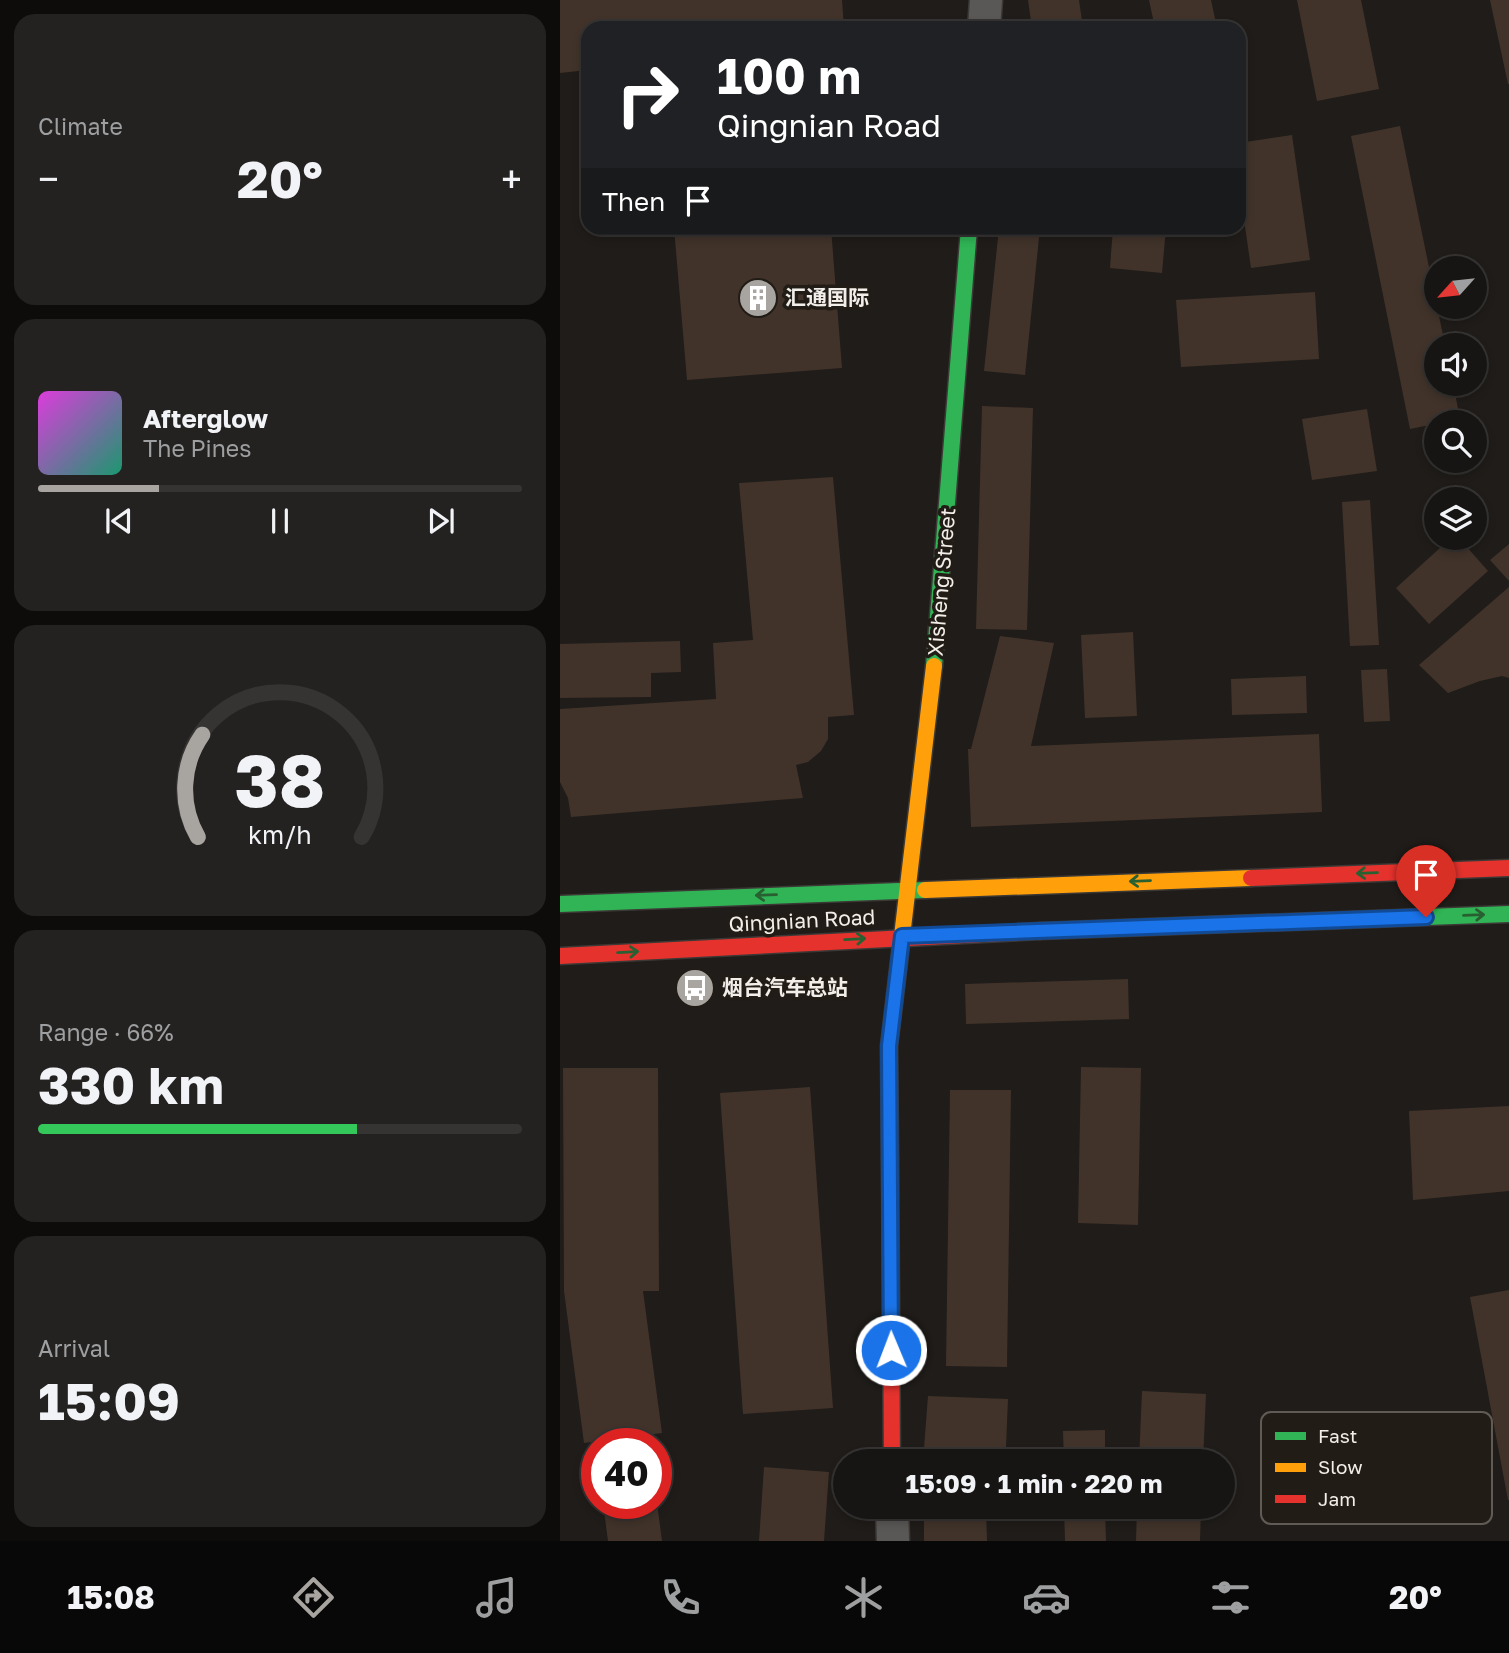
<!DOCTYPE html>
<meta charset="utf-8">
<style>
:root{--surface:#171513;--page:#242221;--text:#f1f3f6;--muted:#9e9fa0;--line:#363433;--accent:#a8a4a0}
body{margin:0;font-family:"Golos Text","Noto Sans SC",sans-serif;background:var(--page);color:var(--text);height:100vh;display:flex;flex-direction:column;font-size:26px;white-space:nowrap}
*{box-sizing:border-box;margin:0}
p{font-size:23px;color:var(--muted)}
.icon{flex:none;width:38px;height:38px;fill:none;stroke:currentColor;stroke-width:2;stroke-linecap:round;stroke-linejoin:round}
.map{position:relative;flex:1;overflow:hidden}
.drawer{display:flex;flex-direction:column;gap:14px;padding:14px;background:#0d0c0a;width:560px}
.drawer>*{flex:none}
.hud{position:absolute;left:21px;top:21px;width:665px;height:214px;border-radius:21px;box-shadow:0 4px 10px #0003,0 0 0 2px var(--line);background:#202124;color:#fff;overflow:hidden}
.needle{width:46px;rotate:243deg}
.controls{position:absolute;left:864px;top:256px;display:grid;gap:14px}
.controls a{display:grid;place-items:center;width:63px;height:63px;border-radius:50%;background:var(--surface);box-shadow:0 4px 10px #0003,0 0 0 2px var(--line);font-size:35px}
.speed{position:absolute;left:21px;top:1428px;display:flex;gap:14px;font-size:35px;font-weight:700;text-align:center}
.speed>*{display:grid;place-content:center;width:91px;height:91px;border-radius:50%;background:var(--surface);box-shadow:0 4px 10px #0003,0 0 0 2px var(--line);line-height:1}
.speed .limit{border:10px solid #d22;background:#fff;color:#111}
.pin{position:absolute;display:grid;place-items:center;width:60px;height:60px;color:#fff;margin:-72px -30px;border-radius:50% 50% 50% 0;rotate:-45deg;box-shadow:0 0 7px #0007}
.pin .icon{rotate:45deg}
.me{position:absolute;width:77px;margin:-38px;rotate:359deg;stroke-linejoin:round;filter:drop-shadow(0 0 5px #0008)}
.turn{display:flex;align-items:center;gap:24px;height:147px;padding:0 21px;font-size:32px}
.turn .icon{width:91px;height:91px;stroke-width:2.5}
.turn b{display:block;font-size:49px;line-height:60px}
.then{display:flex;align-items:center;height:66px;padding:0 21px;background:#0003;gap:14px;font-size:26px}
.big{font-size:52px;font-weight:700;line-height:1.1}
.drawer .widget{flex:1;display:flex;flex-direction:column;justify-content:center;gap:10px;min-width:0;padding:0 24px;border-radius:21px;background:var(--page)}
.drawer .dial{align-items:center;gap:0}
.dial svg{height:182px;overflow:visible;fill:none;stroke:var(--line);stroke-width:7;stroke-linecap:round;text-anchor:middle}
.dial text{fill:var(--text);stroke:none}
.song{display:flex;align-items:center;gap:21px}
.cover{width:84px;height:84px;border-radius:10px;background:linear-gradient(135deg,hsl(300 70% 55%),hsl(160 70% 35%))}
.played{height:7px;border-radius:4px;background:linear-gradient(90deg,var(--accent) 25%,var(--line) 25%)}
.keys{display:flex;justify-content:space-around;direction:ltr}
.heat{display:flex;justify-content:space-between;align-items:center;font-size:38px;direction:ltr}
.charge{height:10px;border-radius:5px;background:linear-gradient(90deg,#34c759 66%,var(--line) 0)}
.trip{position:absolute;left:273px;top:1449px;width:402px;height:70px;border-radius:35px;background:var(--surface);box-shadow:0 4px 10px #0003,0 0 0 2px var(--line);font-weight:700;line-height:70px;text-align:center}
.tabs{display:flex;height:112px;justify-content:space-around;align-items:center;background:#090808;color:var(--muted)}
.tabs .icon{width:49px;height:49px}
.tabs .on{color:var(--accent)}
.tabs b{font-size:32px;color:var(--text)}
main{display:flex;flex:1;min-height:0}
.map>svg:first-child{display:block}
.building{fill:#41332a}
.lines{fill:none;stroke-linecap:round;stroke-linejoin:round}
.street-casing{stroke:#3b3836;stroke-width:35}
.fast-casing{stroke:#3b3836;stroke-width:19}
.slow-casing{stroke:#3b3836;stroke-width:19}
.jam-casing{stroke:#3b3836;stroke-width:19}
.street{stroke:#5a5856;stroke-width:32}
.fast{stroke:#30b455;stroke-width:16}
.slow{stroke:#ff9f0a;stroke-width:16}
.jam{stroke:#e5322d;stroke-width:16}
.oneway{stroke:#286032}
.route-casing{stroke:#114b97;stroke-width:18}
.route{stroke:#1a73e8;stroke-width:12}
.labels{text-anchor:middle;stroke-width:7;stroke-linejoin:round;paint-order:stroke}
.poi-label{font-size:21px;font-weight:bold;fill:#f2eee9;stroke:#221c16;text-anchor:start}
.street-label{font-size:21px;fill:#f2eee9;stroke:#221c16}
.key{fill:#221c16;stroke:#605b55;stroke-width:2}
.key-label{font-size:19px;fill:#f2eee9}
</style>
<main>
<section class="drawer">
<div class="widget"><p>Climate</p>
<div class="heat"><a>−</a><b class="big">20°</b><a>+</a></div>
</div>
<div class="widget">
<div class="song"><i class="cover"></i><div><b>Afterglow</b><p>The Pines</p></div></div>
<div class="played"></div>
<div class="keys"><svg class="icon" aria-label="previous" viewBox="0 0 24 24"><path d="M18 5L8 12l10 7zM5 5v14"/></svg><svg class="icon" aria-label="pause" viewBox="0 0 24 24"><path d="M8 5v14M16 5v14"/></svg><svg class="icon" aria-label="next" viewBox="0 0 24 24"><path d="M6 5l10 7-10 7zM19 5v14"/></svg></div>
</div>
<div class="widget dial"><svg viewBox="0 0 100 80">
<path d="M14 69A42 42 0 1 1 86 69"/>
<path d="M14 69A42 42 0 0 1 16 24" stroke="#a8a4a0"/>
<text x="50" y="56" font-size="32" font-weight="700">38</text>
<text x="50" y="72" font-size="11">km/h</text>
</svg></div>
<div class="widget"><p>Range · 66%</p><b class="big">330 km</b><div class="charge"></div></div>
<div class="widget"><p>Arrival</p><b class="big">15:09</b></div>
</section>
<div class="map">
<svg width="949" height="1541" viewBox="0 0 949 1541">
<rect width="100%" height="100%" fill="#1f1c19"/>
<g class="building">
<path d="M 0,0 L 282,0 L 284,28 L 28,28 L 28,70 L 0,73 Z"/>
<path d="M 468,0 L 519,0 L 523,28 L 472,28 Z"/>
<path d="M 589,0 L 651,0 L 657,28 L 595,28 Z"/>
<path d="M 737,0 L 801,0 L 819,89 L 757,101 Z"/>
<path d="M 930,0 L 949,0 L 949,84 L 948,84 Z"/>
<path d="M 840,126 L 885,345 L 877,345 L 877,383 L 893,383 L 900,419 L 850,429 L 791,136 Z"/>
<path d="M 732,135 L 750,260 L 691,268 L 679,185 L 679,143 Z"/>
<path d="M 114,228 L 271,228 L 282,368 L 127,380 Z"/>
<path d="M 439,228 L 480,228 L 465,375 L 424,371 Z"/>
<path d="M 553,228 L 606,228 L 602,273 L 550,268 Z"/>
<path d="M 755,292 L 759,359 L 621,367 L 616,300 Z"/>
<path d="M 422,406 L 473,408 L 467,630 L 416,629 Z"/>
<path d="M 807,409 L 817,471 L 752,480 L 742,419 Z"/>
<path d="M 273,477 L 294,715 L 268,717 L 268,739 L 261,751 L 248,762 L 236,765 L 243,798 L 11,817 L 8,798 L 0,782 L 0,709 L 156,699 L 153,643 L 193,640 L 179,483 Z"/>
<path d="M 810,500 L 819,645 L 790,646 L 782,502 Z"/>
<path d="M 892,537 L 898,537 L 928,571 L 869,624 L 836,588 Z"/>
<path d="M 949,544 L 949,581 L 930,560 Z"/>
<path d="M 949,587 L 949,678 L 942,676 L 920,681 L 888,693 L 859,665 Z"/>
<path d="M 573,632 L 577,716 L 525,718 L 521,635 Z"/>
<path d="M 440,636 L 494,643 L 471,746 L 759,734 L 762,812 L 411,827 L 408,749 L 411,749 Z"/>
<path d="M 120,641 L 121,672 L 91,673 L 91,697 L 0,698 L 0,644 Z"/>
<path d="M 827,669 L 830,721 L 804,722 L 801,670 Z"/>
<path d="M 746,676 L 747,713 L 672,715 L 671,679 Z"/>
<path d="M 568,979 L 569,1019 L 406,1024 L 405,984 Z"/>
<path d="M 521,1067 L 581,1068 L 578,1225 L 518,1223 Z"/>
<path d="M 3,1068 L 98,1068 L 99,1291 L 83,1291 L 102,1433 L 24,1443 L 4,1291 Z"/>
<path d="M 250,1087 L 273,1408 L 183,1414 L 160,1093 Z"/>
<path d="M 390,1090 L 451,1090 L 447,1367 L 386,1366 Z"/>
<path d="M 949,1106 L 949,1191 L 853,1200 L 849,1111 Z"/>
<path d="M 949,1290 L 949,1500 L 948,1500 L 910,1297 Z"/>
<path d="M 582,1391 L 646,1394 L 643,1461 L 579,1461 Z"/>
<path d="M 368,1396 L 448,1399 L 446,1447 L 425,1447 L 425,1461 L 363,1461 Z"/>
<path d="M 545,1430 L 545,1461 L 504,1461 L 503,1431 Z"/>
<path d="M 204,1467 L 269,1472 L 264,1541 L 199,1541 Z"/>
<path d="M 43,1503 L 97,1503 L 102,1541 L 48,1541 Z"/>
<path d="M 364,1507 L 426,1507 L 427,1541 L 364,1541 Z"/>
<path d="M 504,1507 L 545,1507 L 546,1541 L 505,1541 Z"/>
<path d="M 577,1507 L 641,1507 L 640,1541 L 576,1541 Z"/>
</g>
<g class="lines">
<defs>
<g id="street">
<path d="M 424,28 L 426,0"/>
<path d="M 332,1507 L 333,1541"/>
</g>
<g id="fast">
<path d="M 374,666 L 409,228"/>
<path d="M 0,904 L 365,890"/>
<path d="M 480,931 L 949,914"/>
</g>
<g id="slow">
<path d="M 365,890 L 691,878"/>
<path d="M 330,1158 L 329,1046 L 374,666"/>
</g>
<g id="jam">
<path d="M 691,878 L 949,868"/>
<path d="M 0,956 L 480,931"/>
<path d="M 330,1158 L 332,1461"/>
</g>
</defs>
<use href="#street" class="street-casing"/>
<use href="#fast" class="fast-casing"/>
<use href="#slow" class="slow-casing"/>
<use href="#jam" class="jam-casing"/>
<use href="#street" class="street"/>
<use href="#fast" class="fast"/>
<use href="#slow" class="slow"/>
<use href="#jam" class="jam"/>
</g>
<defs><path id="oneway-shaft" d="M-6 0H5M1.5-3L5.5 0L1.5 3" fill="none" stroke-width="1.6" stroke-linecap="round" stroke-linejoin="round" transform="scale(1.75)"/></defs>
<g class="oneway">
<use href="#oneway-shaft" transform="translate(807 873) rotate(178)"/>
<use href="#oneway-shaft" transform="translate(580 881) rotate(178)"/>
<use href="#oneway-shaft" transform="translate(206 895) rotate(178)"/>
<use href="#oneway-shaft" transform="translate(914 915) rotate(-2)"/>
<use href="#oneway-shaft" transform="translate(295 939) rotate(-3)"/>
<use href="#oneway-shaft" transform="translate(68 952) rotate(-3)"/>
</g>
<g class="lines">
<defs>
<path id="route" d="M 331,1350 L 329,1046 L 342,936 L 866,917"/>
</defs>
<use href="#route" class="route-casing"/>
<use href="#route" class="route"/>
</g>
<defs>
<symbol id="building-disc" viewBox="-11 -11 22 22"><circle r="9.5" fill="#a8a4a0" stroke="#221c16"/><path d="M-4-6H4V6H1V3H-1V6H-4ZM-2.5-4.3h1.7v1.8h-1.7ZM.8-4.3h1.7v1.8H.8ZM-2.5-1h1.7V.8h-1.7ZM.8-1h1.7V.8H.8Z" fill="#fff"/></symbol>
<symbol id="bus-disc" viewBox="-11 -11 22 22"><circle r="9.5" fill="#a8a4a0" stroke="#221c16"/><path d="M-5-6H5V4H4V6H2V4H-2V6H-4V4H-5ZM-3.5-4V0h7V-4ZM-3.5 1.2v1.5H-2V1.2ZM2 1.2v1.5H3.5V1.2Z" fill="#fff"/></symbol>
</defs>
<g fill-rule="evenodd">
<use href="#building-disc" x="176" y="276" width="44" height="44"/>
<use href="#bus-disc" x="113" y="966" width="44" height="44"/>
</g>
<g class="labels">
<g class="poi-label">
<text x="225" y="305">汇通国际</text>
<text x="162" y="995">烟台汽车总站</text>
</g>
<g class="street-label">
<text transform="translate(382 582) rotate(-85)" y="7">Xisheng Street</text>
<text transform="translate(242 921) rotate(-3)" y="7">Qingnian Road</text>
</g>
</g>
<rect x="701" y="1412" width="231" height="112" rx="10" class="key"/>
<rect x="715" y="1432" width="31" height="8" fill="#30b455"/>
<rect x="715" y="1463" width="31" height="9" fill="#ff9f0a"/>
<rect x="715" y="1495" width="31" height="8" fill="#e5322d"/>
<g class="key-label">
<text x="758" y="1443">Fast</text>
<text x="758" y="1474">Slow</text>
<text x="758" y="1506">Jam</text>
</g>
</svg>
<div class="controls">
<a><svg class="needle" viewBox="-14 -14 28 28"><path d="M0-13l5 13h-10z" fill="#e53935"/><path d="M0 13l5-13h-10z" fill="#9e9fa0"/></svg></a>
<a><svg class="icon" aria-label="sound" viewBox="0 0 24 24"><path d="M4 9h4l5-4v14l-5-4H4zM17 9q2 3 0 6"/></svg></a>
<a><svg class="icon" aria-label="search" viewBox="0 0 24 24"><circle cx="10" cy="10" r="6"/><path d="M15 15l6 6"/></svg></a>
<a><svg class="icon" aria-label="layers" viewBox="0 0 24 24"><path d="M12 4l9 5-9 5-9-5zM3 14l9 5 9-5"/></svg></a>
</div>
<div class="speed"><div class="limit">40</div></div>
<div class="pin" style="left:866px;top:917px;background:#d93025"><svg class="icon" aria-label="arrive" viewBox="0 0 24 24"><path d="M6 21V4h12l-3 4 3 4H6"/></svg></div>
<svg class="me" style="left:331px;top:1350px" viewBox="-20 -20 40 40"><circle r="17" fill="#1a73e8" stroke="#fff" stroke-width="3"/><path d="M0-11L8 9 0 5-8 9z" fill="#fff"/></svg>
<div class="trip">15:09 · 1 min · 220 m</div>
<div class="hud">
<div class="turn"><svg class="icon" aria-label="right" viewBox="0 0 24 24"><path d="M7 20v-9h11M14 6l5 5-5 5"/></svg><div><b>100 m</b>Qingnian Road</div></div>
<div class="then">Then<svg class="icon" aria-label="arrive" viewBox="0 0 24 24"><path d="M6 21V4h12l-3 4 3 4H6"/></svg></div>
</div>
</div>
</main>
<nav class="tabs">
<b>15:08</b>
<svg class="icon on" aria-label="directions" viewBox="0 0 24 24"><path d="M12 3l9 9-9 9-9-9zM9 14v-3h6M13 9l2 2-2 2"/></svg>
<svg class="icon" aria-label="music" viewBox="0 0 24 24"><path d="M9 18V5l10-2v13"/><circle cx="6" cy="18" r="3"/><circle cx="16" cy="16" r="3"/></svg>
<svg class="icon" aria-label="phone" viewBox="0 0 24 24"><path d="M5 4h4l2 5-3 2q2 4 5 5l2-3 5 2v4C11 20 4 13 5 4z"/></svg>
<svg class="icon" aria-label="climate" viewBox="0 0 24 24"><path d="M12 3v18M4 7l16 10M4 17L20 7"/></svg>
<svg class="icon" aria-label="car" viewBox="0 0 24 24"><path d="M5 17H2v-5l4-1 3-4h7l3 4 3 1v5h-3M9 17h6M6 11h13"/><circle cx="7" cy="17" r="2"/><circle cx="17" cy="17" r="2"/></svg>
<svg class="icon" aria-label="filters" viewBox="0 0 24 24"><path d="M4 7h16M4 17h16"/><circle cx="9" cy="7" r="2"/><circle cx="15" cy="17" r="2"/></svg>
<b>20°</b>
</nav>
